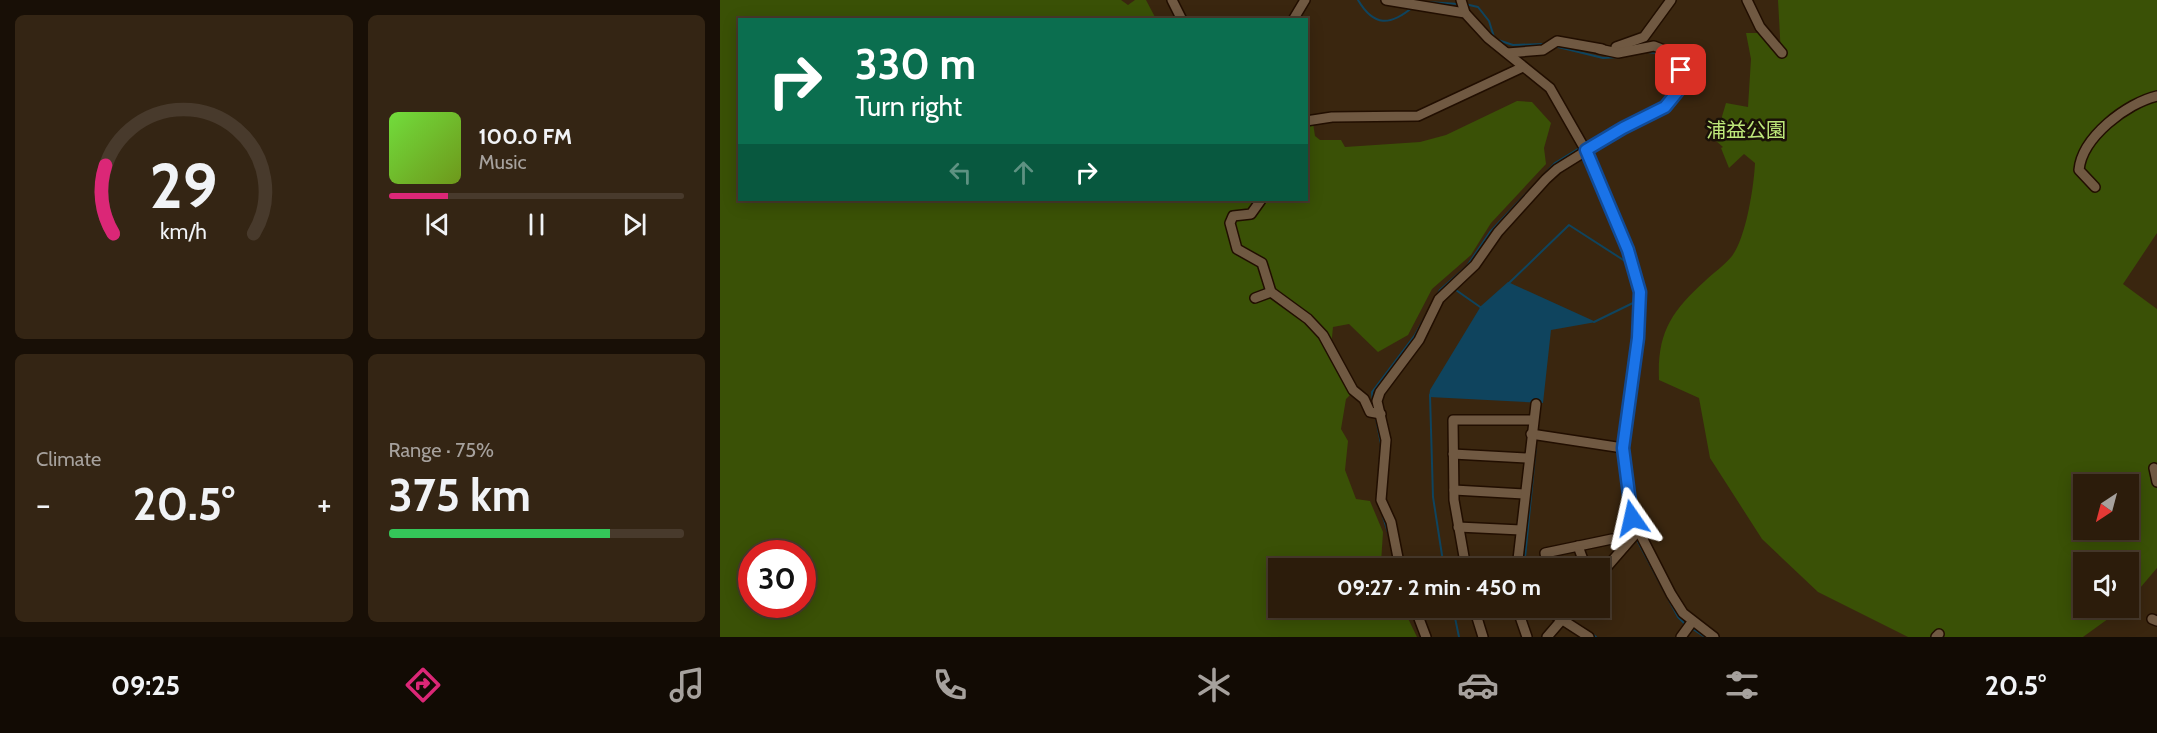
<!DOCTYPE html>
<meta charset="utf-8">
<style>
:root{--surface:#2c1c0b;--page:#342514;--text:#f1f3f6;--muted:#a6a19d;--line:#483a2c;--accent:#db2777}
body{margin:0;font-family:Cabin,"Noto Sans JP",sans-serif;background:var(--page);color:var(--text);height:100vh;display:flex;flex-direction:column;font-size:22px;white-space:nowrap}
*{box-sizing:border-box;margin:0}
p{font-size:20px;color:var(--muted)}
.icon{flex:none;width:33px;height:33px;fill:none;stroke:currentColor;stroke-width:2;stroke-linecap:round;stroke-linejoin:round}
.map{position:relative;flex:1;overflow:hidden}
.details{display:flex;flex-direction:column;gap:15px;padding:15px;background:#180f06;width:720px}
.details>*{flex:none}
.top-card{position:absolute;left:18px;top:18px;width:570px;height:183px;border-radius:0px;box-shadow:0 3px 15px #0003,0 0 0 2px var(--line);background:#0b6e4f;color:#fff;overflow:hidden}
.needle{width:39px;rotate:216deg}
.tools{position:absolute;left:1353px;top:474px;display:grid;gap:12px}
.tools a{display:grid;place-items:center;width:66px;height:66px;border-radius:0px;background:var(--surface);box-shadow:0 3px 15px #0003,0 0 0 2px var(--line);font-size:30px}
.speed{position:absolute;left:18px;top:540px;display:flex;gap:12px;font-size:30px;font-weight:700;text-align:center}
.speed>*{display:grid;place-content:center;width:78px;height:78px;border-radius:50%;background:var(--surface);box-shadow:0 3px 15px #0003,0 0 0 2px var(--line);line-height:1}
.speed .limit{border:9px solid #d22;background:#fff;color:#111}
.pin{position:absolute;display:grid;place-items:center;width:51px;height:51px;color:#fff;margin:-26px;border-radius:12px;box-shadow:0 3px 9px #0006}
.me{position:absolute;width:66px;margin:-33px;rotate:349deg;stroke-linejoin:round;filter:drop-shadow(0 0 4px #0008)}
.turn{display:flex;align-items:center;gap:21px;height:126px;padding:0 18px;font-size:27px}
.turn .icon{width:78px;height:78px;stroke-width:2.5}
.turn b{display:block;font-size:42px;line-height:51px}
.lanes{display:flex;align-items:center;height:57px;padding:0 18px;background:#0003;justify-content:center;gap:30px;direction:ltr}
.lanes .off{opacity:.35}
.big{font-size:45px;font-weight:700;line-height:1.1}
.details .widget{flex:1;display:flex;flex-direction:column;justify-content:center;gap:9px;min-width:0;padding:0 21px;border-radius:9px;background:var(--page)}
.details .dial{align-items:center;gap:0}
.dial svg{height:156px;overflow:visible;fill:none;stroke:var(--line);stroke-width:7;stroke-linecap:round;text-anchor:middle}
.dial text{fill:var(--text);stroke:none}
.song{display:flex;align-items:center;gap:18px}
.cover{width:72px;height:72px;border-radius:9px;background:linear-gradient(135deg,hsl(100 70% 55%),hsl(80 70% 35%))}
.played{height:6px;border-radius:3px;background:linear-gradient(90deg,var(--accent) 20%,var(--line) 20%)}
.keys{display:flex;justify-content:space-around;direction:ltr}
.heat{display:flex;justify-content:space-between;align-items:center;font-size:33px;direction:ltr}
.charge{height:9px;border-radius:4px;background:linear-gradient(90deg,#34c759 75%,var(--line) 0)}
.details .tiles{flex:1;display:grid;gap:15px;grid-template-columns:repeat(2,1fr)}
.trip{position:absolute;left:548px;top:558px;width:342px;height:60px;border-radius:0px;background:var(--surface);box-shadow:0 3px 15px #0003,0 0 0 2px var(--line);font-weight:700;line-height:60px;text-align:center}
.tab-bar{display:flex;height:96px;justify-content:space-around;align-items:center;background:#120b04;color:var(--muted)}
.tab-bar .icon{width:42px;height:42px}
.tab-bar .active{color:var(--accent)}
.tab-bar b{font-size:27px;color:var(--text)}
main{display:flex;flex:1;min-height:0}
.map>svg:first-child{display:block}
.green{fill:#3a5106;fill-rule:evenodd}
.water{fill:#0f445e}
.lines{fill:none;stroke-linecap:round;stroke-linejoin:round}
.stream{stroke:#0f445e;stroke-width:2}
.minor-casing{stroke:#210e00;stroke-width:12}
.minor{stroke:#705942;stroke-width:9}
.route-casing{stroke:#114b97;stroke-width:15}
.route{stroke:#1a73e8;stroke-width:10}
.labels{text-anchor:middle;stroke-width:5;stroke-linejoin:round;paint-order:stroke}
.park-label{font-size:20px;fill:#bee87a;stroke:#1a1108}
</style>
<main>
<section class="details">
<div class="tiles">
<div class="widget dial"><svg viewBox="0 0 100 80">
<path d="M14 69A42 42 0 1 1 86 69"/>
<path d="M14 69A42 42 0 0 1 10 34" stroke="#db2777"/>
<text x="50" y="56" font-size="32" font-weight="700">29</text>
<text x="50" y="72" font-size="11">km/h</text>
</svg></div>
<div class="widget">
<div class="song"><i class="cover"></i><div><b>100.0 FM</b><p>Music</p></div></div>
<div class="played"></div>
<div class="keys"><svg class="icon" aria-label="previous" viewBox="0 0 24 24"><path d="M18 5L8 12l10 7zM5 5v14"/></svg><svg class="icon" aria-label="pause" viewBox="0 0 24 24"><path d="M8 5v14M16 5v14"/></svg><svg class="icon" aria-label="next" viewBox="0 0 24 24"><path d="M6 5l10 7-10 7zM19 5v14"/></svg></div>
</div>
<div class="widget"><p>Climate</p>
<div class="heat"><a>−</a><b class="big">20.5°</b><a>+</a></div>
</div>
<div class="widget"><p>Range · 75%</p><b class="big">375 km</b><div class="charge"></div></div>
</div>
</section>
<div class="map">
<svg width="1437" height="637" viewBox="0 0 1437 637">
<rect width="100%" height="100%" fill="#3a260f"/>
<g class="green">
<path d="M 0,0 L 401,0 L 408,5 L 415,0 L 426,0 L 436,19 L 20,20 L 20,200 L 586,200 L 587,125 L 593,123 L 595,136 L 600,140 L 621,140 L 625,147 L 700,142 L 726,135 L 797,101 L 812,102 L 831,123 L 824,148 L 826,164 L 771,223 L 751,255 L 712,289 L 688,335 L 658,352 L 629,324 L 613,327 L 610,358 L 632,393 L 626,399 L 621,429 L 628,441 L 625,470 L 636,499 L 650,501 L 663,532 L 661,563 L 664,568 L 558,568 L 558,608 L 683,608 L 697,637 L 0,637 ZM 32,554 L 82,554 L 82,604 L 32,604 Z"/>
<path d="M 1058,0 L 1437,0 L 1437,233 L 1403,284 L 1437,309 L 1437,568 L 1409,601 L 1408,562 L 1364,562 L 1364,608 L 1403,608 L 1363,637 L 1188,637 L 1098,592 L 1042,539 L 990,458 L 979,398 L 939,380 C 937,333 951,312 985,281 C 993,273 1005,265 1012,256 C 1026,238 1034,186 1035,163 L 1024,154 L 1009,168 L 1001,148 L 1003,147 L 995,140 L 1006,103 L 1028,107 L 1031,59 L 1026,33 L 1042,33 L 1061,55 ZM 1364,484 L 1408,484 L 1408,530 L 1364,530 Z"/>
</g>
<path class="water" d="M 788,282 L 876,322 L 831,330 L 823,403 L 709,397 L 710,390 L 761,306 Z"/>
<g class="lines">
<g class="stream">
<path d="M 638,0 C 654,27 670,26 693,7"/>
<path d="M 706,2 L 739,4"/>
<path d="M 745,4 L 758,7 L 769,21 L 774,37"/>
<path d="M 778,40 L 793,45 L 825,44"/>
<path d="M 834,46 L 883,58 L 899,57"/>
<path d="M 928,52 L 942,54"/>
<path d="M 952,60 L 955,77"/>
<path d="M 869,142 L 914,118"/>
<path d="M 788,284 L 849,225 L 908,263"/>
<path d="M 733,288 L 763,309"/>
<path d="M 874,322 L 917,301"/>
<path d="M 710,395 L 713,497 L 724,568"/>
<path d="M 906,396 L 910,360"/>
<path d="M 653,406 L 652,392 L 695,335 L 720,290 L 747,266 L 770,232 L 835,163 L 861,147"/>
<path d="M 656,418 L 661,444 L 658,487"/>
<path d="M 899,460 L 905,509 L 914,533"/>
<path d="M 661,510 L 670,539"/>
<path d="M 916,538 L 958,617 L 965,624"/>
<path d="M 675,562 L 675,568"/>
<path d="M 804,568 L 816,446"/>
<path d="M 689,608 L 696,621"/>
<path d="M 733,608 L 739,637"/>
<path d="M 834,608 L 844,614"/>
<path d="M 848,618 L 858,625"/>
<path d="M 970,627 L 985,637"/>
<path d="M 871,633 L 876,637"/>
</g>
<defs>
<g id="minor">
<path d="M 452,0 L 462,20"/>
<path d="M 666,0 L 745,13 L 768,38 L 830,88 L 866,151 L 908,250 L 920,293 L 918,338 L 903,448 L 912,518 L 951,594 L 963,613 L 994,637"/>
<path d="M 741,0 L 745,13"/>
<path d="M 1027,0 L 1040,27 L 1062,53"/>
<path d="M 573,20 L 585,0"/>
<path d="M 896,47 L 924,37 L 951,0"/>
<path d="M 787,53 L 823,50 L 837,41 L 882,49"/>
<path d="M 586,121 L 612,117 L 698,116 L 803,67"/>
<path d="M 1375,187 L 1359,170 C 1362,137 1407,103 1437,96"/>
<path d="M 551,292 L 588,319 L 603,335 L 633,390 L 644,399 L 650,412 L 661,414"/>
<path d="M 535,298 L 551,292 L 542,263 L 517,249 L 510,223 L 513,216 L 531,214 L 541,200"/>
<path d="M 811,434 L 903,448"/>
<path d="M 733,454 L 808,458"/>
<path d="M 1434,468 L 1437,482"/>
<path d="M 734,490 L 804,494"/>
<path d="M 738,527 L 801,530"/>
<path d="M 858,546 L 866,568"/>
<path d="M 745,563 L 798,565"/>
<path d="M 680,568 L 671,522 L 661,500 L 666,440 L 657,401 L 660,392 L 699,340 L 719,299 L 755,265 L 778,232 L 826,179 L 837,169 L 903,128 L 945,107 L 955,96 L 961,70 L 960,63 L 952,53 L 934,46 L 898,53 L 879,49"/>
<path d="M 746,568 L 734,500 L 733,420 L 812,420"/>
<path d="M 797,568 L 816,404"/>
<path d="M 828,568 L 825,553 L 892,539 L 904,547"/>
<path d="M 879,576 L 918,531"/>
<path d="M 695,608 L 706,637"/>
<path d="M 754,608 L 763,637"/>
<path d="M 797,608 L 807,637"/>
<path d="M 824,608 L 869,637"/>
<path d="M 1432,619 L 1437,621"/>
<path d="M 827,637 L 852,608"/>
<path d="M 961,637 L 972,622"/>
<path d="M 1216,637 L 1219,634"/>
</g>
</defs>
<use href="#minor" class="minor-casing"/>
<use href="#minor" class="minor"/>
</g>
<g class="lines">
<defs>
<path id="route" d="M 912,518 L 903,448 L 918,338 L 920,292 L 908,250 L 866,150 L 903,128 L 945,107 L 958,91 L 961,70"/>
</defs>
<use href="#route" class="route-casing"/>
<use href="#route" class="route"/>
</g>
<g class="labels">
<g class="park-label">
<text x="1026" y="137">浦益公園</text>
</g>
</g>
</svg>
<div class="tools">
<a><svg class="needle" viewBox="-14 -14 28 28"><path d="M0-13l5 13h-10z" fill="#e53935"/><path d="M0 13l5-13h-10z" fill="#a6a19d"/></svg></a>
<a><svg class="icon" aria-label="sound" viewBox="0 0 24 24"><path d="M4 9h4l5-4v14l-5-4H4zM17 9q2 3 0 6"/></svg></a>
</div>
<div class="speed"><div class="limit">30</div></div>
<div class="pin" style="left:961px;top:70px;background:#d93025"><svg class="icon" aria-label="arrive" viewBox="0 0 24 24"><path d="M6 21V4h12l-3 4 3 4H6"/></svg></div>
<svg class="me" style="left:912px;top:518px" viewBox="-20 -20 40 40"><path d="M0-17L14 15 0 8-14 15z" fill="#1a73e8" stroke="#fff" stroke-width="4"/></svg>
<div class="trip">09:27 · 2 min · 450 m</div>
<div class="top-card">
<div class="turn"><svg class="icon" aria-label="right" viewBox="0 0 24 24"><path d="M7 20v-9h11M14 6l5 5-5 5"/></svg><div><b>330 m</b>Turn right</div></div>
<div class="lanes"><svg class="icon off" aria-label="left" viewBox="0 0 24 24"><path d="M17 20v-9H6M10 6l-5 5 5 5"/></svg><svg class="icon off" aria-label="ahead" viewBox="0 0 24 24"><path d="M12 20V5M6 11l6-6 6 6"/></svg><svg class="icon" aria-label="right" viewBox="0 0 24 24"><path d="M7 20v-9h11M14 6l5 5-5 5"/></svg></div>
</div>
</div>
</main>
<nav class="tab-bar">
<b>09:25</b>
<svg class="icon active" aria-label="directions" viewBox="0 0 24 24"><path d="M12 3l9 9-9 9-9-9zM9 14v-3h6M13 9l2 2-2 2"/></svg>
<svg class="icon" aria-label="music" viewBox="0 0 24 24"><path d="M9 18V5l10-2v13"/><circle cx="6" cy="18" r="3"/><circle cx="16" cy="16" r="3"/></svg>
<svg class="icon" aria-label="phone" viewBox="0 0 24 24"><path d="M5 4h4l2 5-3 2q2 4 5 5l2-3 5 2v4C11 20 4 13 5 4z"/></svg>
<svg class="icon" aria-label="climate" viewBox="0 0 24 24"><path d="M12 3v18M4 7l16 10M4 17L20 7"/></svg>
<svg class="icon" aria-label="car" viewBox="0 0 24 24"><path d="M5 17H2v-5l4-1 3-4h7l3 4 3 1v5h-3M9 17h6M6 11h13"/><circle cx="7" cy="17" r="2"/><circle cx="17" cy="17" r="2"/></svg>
<svg class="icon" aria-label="filters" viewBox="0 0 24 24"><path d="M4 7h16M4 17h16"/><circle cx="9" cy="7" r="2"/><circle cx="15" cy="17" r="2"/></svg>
<b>20.5°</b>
</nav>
